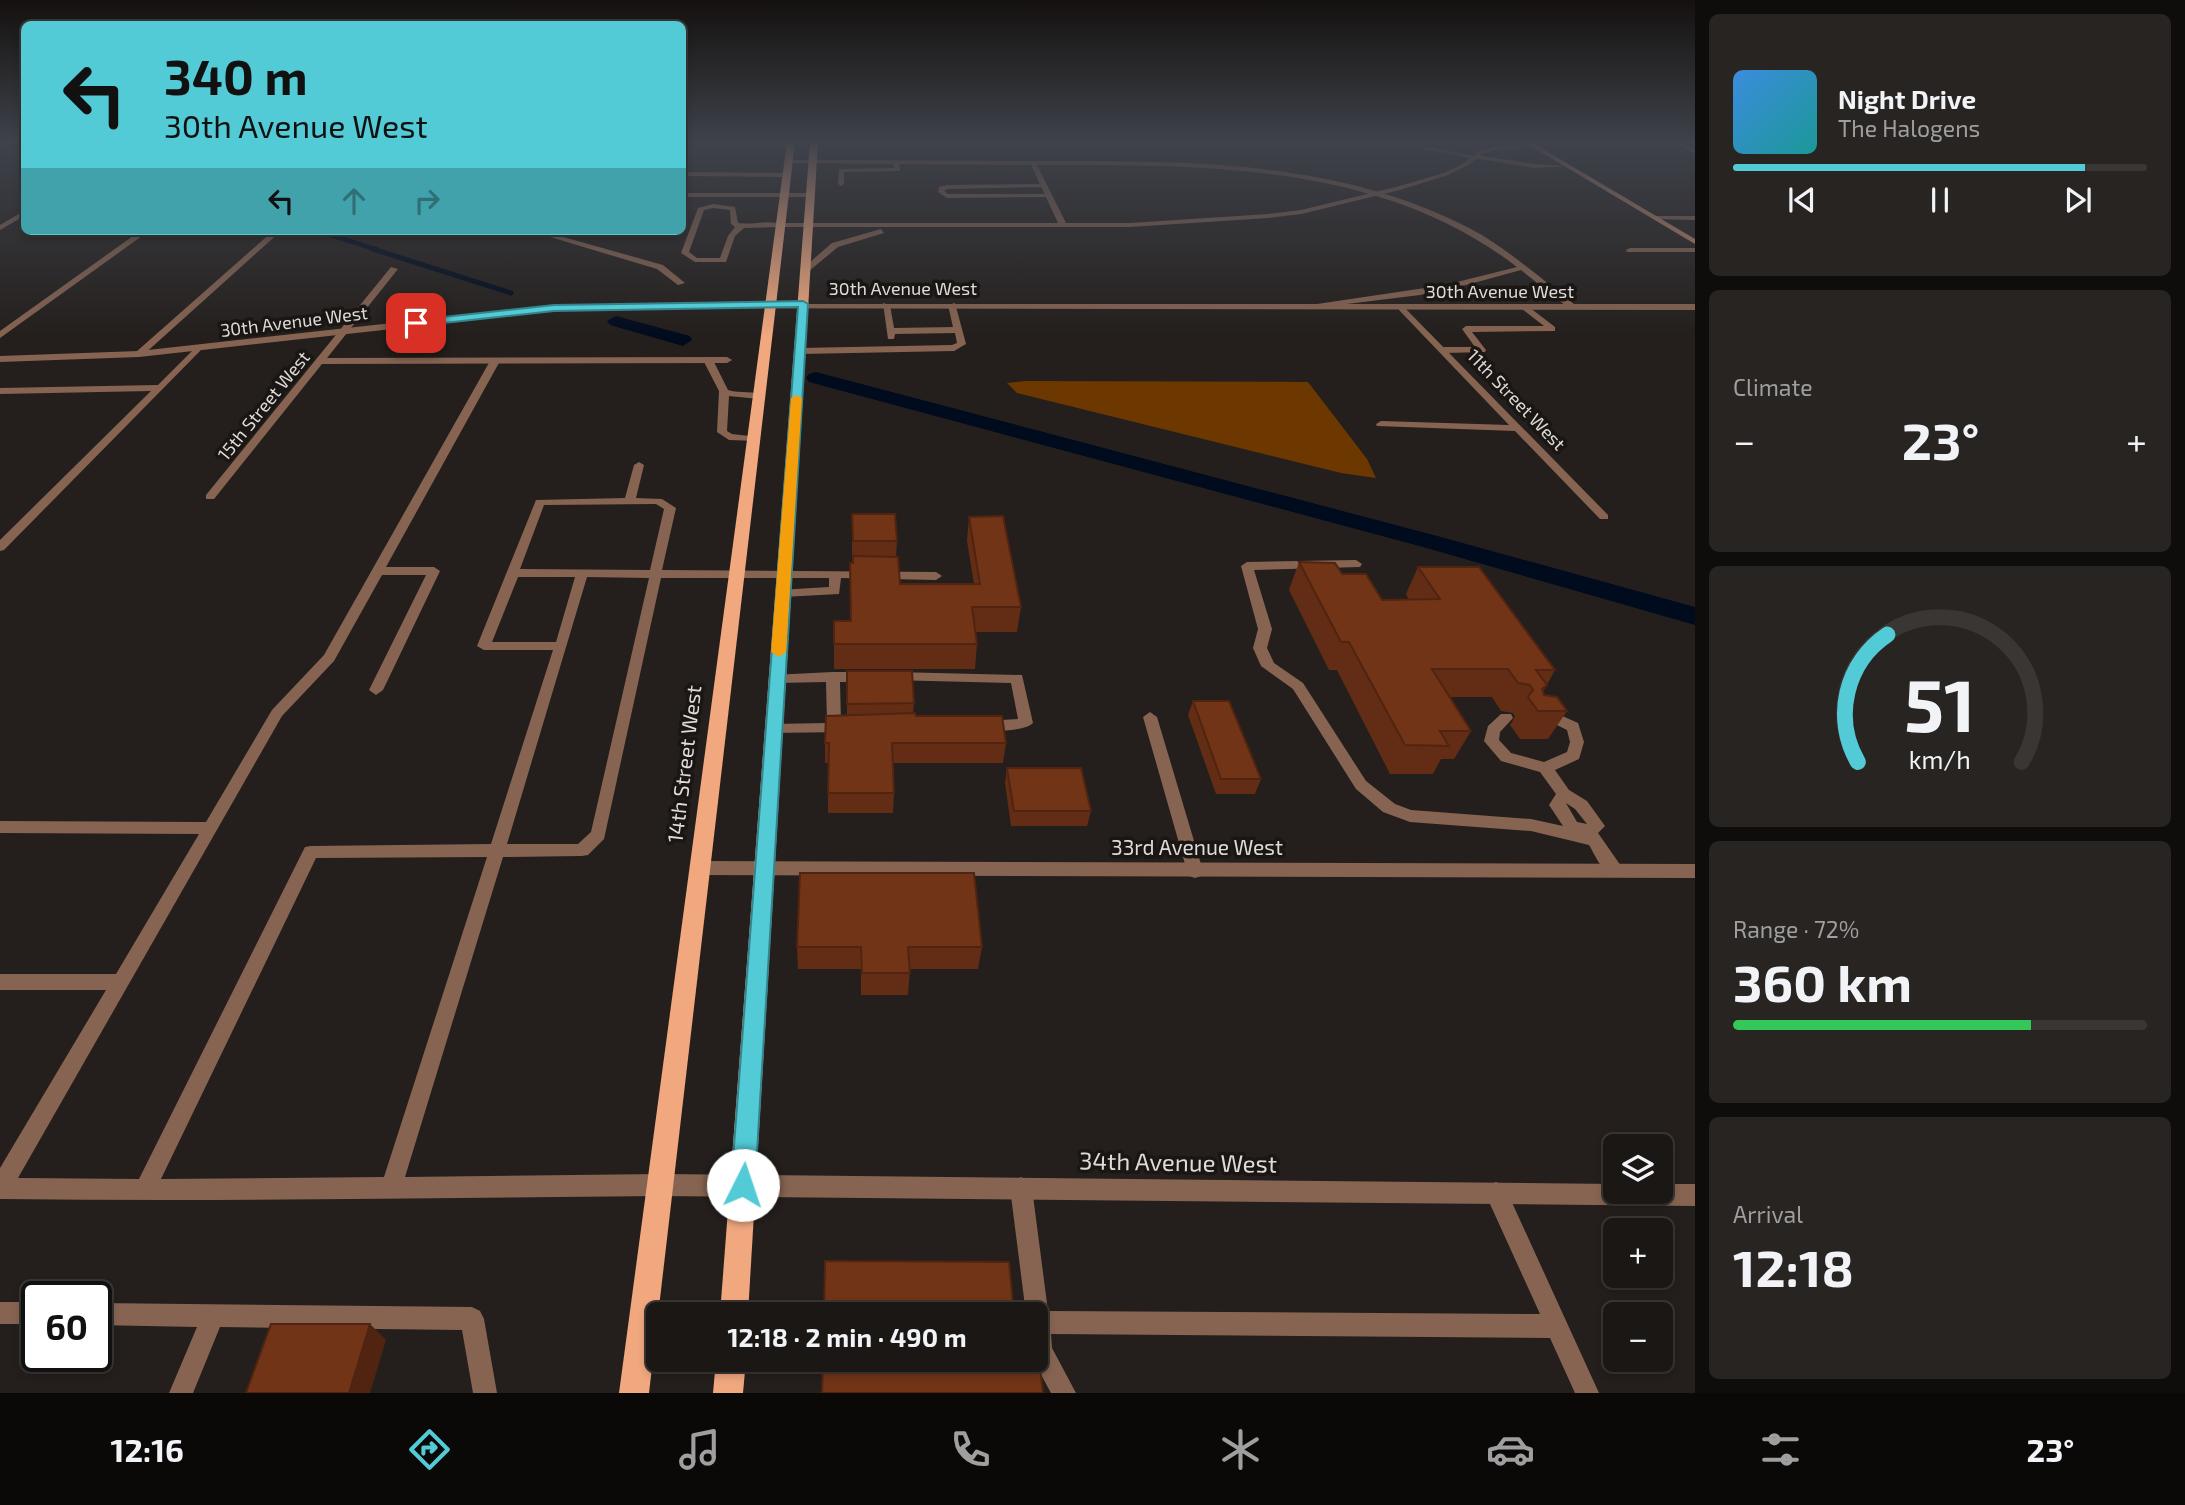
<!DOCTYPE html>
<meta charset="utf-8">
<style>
:root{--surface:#1b1715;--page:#282422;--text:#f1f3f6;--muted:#a09fa0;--line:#393634;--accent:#52cbd7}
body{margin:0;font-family:"Exo 2",sans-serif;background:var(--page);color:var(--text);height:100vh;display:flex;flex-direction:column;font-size:26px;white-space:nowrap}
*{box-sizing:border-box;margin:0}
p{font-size:23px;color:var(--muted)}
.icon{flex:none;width:38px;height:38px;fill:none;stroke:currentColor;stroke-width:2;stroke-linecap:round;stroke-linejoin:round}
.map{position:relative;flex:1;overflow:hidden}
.drawer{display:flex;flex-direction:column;gap:14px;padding:14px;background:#0f0d0c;width:490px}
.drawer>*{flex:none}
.top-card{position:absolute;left:21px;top:21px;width:665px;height:214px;border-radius:10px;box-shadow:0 4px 10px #0003,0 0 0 2px var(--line);background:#52cbd7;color:#111;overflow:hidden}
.buttons{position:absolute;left:1603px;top:1134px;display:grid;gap:14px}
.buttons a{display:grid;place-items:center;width:70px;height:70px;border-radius:10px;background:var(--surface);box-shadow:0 4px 10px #0003,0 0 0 2px var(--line);font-size:35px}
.speed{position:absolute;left:21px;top:1281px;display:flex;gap:14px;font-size:35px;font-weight:700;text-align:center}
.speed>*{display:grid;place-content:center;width:91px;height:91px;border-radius:50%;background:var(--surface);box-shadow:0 4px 10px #0003,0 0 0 2px var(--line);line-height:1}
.speed .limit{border:4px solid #111;border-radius:10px;background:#fff;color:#111}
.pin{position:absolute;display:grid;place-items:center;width:60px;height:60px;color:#fff;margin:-30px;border-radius:14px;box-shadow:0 4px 10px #0006}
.me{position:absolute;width:77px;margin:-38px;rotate:4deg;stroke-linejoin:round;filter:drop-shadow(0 0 5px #0008)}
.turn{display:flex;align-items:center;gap:24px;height:147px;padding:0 28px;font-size:32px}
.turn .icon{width:91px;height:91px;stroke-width:2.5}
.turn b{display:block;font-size:49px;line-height:60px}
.lanes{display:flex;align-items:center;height:66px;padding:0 28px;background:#0003;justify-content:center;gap:35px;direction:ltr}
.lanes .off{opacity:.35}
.big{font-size:52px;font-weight:700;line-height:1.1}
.drawer .card{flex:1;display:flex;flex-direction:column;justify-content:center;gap:10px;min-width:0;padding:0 24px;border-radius:10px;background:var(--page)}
.drawer .dial{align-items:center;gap:0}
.dial svg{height:182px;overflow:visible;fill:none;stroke:var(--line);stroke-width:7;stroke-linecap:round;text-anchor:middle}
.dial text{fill:var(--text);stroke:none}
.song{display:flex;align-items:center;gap:21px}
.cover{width:84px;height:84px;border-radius:10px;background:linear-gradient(135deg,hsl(210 70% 55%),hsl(180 70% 35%))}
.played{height:7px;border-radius:4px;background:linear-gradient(90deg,var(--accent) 85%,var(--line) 85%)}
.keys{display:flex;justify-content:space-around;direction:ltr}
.heat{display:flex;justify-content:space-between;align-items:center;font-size:38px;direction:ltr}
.charge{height:10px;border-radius:5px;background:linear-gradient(90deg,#34c759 72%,var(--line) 0)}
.trip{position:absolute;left:646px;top:1302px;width:402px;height:70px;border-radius:10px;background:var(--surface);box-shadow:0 4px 10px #0003,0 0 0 2px var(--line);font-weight:700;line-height:70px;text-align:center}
.tab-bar{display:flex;height:112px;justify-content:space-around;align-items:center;background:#0b0908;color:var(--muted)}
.tab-bar .icon{width:49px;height:49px}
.tab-bar .current{color:var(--accent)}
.tab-bar b{font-size:32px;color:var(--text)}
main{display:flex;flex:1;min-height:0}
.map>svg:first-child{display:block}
.green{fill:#6c3800}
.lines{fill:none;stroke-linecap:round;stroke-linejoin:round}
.stream-far1{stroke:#000b1d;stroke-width:4.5}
.stream{stroke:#000b1d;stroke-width:5}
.canal{fill:#000b1d;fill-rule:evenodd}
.service{fill:#876451;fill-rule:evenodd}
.minor{fill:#876451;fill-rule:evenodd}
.tertiary{fill:#876451;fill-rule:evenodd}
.secondary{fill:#c38a6b;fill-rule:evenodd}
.primary{fill:#f1a87f;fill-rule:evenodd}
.wall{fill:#622d14}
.shaded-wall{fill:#502410}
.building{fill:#723417;stroke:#502410;stroke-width:2}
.route{fill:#52cbd7;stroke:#35848c;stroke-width:2}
.slow{fill:#f59e0b}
.labels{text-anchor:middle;stroke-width:7;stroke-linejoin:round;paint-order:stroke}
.far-street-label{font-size:18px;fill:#dedbd9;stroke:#1a1613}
.street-label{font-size:21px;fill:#dedbd9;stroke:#1a1613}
.near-street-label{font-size:24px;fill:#dedbd9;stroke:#1a1613}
</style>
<main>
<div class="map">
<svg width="1695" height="1393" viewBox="0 0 1695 1393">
<rect width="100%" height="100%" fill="#241f1c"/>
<path class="green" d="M 1026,381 L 1308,382 L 1367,459 L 1376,478 L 1341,473 L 1017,393 L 1007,383 Z"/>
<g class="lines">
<path class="stream-far1" d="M 318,231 L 378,250"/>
<path class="stream" d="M 373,249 L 511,293"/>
<g class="canal">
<path d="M 616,316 L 690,336 L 692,340 L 683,346 L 610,325 L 607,321 Z"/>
<path d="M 816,372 L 1441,537 L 1695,607 L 1695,625 L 1423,547 L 809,382 L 806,378 L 809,374 Z"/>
</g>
<g class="service">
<path d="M 1476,155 L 1534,164 L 1569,166 L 1534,168 L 1474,158 Z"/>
<path d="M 896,160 L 899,162 L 900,171 L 844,172 L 844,184 L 841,186 L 838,184 L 839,169 L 894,168 L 893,162 Z"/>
<path d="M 1045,184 L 1047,187 L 947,189 L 944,191 L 948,194 L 1049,194 L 1051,197 L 947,198 L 938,192 L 939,187 L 947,185 Z"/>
<path d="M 713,204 L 735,207 L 738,223 C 753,225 771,219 785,225 L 781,227 L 744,228 L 735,236 L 726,262 L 695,262 L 681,253 L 698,208 ZM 713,208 L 730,210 L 731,224 L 735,227 L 728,236 L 720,258 L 697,258 L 689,252 L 704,210 Z"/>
<path d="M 1630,248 L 1695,248 L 1695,252 L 1627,252 L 1626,250 Z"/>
<path d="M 883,303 L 890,305 L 894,328 L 953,327 L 948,305 L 955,303 L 966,344 L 954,351 L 800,354 L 796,351 L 800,348 L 952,345 L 957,343 L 955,333 L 895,334 L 894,339 L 888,339 Z"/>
<path d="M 1525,304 L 1555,327 L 1555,331 L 1472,332 L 1486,350 L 1485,352 L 1444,353 L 1440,350 L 1444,347 L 1475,347 L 1462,329 L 1466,326 L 1544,326 L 1522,309 L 1522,305 Z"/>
<path d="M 197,346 L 201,349 L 200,351 L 4,550 L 0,551 L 0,540 L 151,391 L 0,394 L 0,388 L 158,385 Z"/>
<path d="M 708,357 L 713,360 L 728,390 C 740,394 755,390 764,396 L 759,399 L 729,396 L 727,431 L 732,434 L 758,437 L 758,441 L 729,440 L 717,432 L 719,391 L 703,360 Z"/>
<path d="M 495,358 L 500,361 L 386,567 L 434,567 L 440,571 L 383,690 L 376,695 L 369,690 L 426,575 L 382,575 L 334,661 L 282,716 L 18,1178 L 139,1179 L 305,847 L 311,846 L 491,844 L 553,650 L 484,650 L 477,646 L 536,500 L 625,498 L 634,465 L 639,462 L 644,465 L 636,498 L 662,499 L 676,508 L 662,570 L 936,572 L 942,576 L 936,580 L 841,578 L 839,594 L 783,597 L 777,593 L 779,590 L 829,587 L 829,578 L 661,578 L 604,839 L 588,855 L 582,856 L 503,857 L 405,1177 L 660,1174 L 667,1178 L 671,1185 L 667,1192 L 660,1196 C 440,1198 220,1202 0,1199 L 0,1168 L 106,990 L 0,990 L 0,974 L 116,974 L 199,834 L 0,833 L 0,821 L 206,822 L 272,710 L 324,655 L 490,361 ZM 656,504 L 664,509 L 650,570 L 520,569 L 544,505 ZM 518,577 L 575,577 L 556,642 L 492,642 ZM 587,577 L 649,578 L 591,832 L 578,844 L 507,844 ZM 487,857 L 384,1177 L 161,1179 L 316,858 Z"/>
<path d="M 1356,560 L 1362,564 L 1360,567 L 1254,570 L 1272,629 L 1267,648 L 1274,663 L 1303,683 L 1366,781 L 1395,804 L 1411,810 L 1531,819 L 1563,826 L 1549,805 L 1556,794 L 1540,772 L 1501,761 L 1484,741 L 1488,726 L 1501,714 L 1511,714 L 1513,718 L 1500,732 L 1499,740 L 1511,753 L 1544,762 L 1567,752 L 1570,742 L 1567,730 L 1555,724 L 1537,722 L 1535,718 L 1542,713 L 1558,714 L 1578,723 L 1584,742 L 1579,759 L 1555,770 L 1569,790 L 1587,801 L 1605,826 L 1598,833 L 1621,866 L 1623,871 L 1621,876 C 1605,881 1596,856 1589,845 L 1531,831 L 1410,822 L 1383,812 L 1356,789 L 1293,689 L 1261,666 L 1253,648 L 1258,629 L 1241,566 L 1247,562 ZM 1566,803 L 1575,809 L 1587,824 L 1577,822 Z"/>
<path d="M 833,672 L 864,672 L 871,677 L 864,682 L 840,682 L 841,723 L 847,724 L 849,728 L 847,732 L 768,733 L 766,729 L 768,725 L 773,724 L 827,723 L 826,682 L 777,683 L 772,681 L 770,678 L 772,675 Z"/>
<path d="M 895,672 L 1022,675 L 1033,723 C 1026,731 985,734 978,726 L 985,721 L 1018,719 L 1011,683 L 890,680 L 888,677 Z"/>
<path d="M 1150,712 L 1157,717 L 1203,871 L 1201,876 L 1195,878 L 1189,876 L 1187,871 L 1143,717 Z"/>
<path d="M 1021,1177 L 1028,1181 L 1032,1188 L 1048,1311 L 1540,1314 L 1485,1193 L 1488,1185 L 1496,1182 L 1504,1185 L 1599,1393 L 1575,1393 L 1550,1338 L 1051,1334 L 1052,1348 L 1076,1393 L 1051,1393 L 1033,1360 L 1036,1360 L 1036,1314 L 1026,1314 L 1010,1188 L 1014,1181 Z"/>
<rect x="0" y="1302" width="37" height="22"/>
<path d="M 96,1303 L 472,1307 L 480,1311 L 484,1319 L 497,1393 L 473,1393 L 462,1330 L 220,1327 L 193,1393 L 169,1393 L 197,1327 L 96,1325 Z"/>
</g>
<g class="minor">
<path d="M 682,142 L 793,142 L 794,143 L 791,145 Z"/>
<path d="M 1390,142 L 1403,142 L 1479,157 L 1476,159 Z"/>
<path d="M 1673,142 L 1681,142 L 1695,150 L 1695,154 Z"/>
<path d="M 789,160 C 877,160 965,161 1053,161 C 1195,161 1342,161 1471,229 C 1496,242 1518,260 1540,277 C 1552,287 1566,296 1577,307 L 1570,309 L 1521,270 L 1470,284 L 1420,295 L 1314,308 L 1314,304 L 1317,304 L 1445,285 L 1517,267 C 1380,161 1201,165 1037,165 L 1067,225 L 1063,227 L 1059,225 L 1031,165 L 787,163 Z"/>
<path d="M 682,172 L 787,173 L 790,175 L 787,177 L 682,176 Z"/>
<path d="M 682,193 L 811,193 L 814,195 L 811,197 L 682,197 Z"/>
<path d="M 24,211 L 24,216 L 0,230 L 0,225 Z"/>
<path d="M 1655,216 L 1695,216 L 1695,220 L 1653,219 Z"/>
<path d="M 140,231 L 149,231 L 0,338 L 0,331 Z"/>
<path d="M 273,231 L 281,231 L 142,356 L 136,356 L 136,352 Z"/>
<path d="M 530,231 L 542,231 L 663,265 L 685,283 L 678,285 L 657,269 Z"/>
<path d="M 391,267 L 398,269 L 327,358 L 727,357 L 732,360 L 727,363 L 322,364 L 214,499 L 206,499 L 206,495 Z"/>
<path d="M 1402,305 L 1608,515 L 1608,519 L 1600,519 L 1515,431 L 1377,426 L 1376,424 L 1381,421 L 1509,425 L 1399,310 L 1399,306 Z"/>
<path d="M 700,861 L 1695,864 L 1695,878 L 700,875 L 694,873 L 692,868 L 694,863 Z"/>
<path d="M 660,1174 L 1615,1184 L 1615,1192 L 1661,1192 L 1661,1184 L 1695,1184 L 1695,1206 L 660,1196 L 653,1192 L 649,1185 L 653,1178 Z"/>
</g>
<g class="tertiary">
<path d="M 1533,144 L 1535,147 L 1496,150 L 1483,153 L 1470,164 L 1448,175 L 1400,190 L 1301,214 L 1268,218 L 1130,227 L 781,227 L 777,225 L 781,223 L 1130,223 L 1268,214 L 1301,210 L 1396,187 L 1444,173 L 1466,162 L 1479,151 L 1494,147 Z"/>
<path d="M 881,229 L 884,233 L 838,247 L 809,271 L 802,269 L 832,243 Z"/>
<path d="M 612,304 L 1695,304 L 1695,310 L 612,308 L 554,311 L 139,357 L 0,362 L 0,356 L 139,351 L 554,305 Z"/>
</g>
<path class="secondary" d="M 1524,142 L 1531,142 L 1695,239 L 1695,244 Z"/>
<g class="primary">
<path d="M 787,142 L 795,142 L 649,1393 L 619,1393 Z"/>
<path d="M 810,142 L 818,142 L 748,1314 L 720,1314 Z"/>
<path d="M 716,1360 L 746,1360 L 743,1393 L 713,1393 Z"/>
</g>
</g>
<g class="wall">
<path d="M 852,514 L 897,541 L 896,557 L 900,584 L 974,584 L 967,541 L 969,517 L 1021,607 L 1017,632 L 976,632 L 977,644 L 975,669 L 834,669 L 834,621 L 850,621 L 850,563 L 852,563 Z"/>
<path d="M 1299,562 L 1342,574 L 1382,600 L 1409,600 L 1406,594 L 1418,567 L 1555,670 L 1543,692 L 1544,695 L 1567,711 L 1548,739 L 1520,739 L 1510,725 L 1515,717 L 1513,713 L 1501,711 L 1492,697 L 1450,697 L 1471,731 L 1454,759 L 1441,759 L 1433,774 L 1390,774 L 1337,670 L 1329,670 L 1289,590 Z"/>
<path d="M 847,671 L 914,703 L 913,713 L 916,716 L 1006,743 L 1003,763 L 893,763 L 894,793 L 893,813 L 828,813 L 828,763 L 825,763 L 825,743 L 847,715 Z"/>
<path d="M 1193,701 L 1261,779 L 1255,794 L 1216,794 L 1188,715 Z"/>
<path d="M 1007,768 L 1091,811 L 1087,826 L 1011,826 L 1005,783 Z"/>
<path d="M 797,947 L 982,947 L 978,969 L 910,969 L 908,995 L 861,995 L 861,969 L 798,969 Z"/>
</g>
<path class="shaded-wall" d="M 370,1324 L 386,1340 L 370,1393 L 349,1393 Z"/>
<g class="building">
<path d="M 852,514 L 895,514 L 897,541 L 853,541 Z"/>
<path d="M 1003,516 L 1021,607 L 972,607 L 977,644 L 834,644 L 834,621 L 851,621 L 850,563 L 853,563 L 853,556 L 898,557 L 900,584 L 980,584 L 969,517 Z"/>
<path d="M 1299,562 L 1335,563 L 1342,574 L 1366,574 L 1382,600 L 1440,599 L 1418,567 L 1479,567 L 1555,670 L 1536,670 L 1547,685 L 1542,689 L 1544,695 L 1557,697 L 1567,711 L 1538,711 L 1528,697 L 1533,690 L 1530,685 L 1518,683 L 1508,669 L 1432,669 L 1471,731 L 1440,731 L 1449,746 L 1405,745 L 1349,642 L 1341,642 Z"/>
<path d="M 847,671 L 912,671 L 914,703 L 847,704 Z"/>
<path d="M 1193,701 L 1229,701 L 1261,779 L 1221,779 Z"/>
<path d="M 915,713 L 916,716 L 1002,716 L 1006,743 L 892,743 L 894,793 L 828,793 L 829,743 L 825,743 L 826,716 Z"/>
<path d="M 1007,768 L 1081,768 L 1091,811 L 1014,811 Z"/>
<path d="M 800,873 L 974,873 L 982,947 L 908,947 L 910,973 L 862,973 L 861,947 L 797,947 Z"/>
<path d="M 825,1261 L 1009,1262 L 1014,1314 L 824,1314 Z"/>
<path d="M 271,1324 L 370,1324 L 349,1393 L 246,1393 Z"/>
<path d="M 1036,1333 L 1043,1393 L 822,1393 L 823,1360 L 1036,1360 Z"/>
</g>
<linearGradient id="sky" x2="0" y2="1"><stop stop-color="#14110f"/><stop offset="0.42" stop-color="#3f424b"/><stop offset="1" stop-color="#3f424b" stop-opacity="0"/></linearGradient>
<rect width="1695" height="337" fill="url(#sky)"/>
<path class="route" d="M 803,301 L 808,304 L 755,1185 L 752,1193 L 743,1197 L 735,1193 L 731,1185 L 798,307 L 554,311 L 416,326 L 411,323 L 416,320 L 554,305 Z"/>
<path class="slow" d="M 796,395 L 802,398 L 786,652 L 779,657 L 771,652 L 791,398 Z"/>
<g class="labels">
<g class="far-street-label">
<text x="903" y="295">30th Avenue West</text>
<text x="1500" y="298">30th Avenue West</text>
<text transform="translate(294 322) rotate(-7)" y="6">30th Avenue West</text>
<text transform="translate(1516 400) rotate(46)" y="6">11th Street West</text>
<text transform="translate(264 406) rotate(-51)" y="6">15th Street West</text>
</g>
<g class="street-label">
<text transform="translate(685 764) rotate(-83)" y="7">14th Street West</text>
<text x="1197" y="855">33rd Avenue West</text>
</g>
<g class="near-street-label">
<text transform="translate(1178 1163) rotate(1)" y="8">34th Avenue West</text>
</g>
</g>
</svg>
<div class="buttons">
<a><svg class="icon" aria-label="layers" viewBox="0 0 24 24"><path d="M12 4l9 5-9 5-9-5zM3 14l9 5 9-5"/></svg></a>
<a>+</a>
<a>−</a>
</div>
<div class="speed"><div class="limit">60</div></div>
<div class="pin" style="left:416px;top:323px;background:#d93025"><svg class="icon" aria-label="arrive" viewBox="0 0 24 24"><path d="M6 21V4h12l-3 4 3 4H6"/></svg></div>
<svg class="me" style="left:743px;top:1185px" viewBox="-20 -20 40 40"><circle r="19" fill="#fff"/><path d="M0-13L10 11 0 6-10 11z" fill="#52cbd7"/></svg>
<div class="trip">12:18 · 2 min · 490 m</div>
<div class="top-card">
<div class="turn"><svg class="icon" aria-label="left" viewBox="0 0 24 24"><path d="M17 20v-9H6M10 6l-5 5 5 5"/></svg><div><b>340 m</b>30th Avenue West</div></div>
<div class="lanes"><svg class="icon" aria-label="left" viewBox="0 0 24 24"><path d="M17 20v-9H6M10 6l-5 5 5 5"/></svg><svg class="icon off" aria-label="ahead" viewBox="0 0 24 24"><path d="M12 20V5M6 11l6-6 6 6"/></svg><svg class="icon off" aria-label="right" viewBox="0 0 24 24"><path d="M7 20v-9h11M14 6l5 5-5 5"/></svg></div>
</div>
</div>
<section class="drawer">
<div class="card">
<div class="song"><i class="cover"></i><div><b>Night Drive</b><p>The Halogens</p></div></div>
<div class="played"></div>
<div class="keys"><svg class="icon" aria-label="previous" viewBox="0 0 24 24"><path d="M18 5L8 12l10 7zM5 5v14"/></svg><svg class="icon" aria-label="pause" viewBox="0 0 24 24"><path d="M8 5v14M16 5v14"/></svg><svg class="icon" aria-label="next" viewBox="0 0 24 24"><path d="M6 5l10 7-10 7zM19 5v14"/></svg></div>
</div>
<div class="card"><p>Climate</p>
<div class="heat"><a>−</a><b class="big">23°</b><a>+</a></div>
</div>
<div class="card dial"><svg viewBox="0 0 100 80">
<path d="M14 69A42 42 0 1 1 86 69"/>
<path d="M14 69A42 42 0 0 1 27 13" stroke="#52cbd7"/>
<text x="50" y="56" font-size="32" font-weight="700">51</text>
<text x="50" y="72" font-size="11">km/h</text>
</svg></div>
<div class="card"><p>Range · 72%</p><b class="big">360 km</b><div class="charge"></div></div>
<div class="card"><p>Arrival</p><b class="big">12:18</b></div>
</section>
</main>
<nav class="tab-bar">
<b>12:16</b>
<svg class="icon current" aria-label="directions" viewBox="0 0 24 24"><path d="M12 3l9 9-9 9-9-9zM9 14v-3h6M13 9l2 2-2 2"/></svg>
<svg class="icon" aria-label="music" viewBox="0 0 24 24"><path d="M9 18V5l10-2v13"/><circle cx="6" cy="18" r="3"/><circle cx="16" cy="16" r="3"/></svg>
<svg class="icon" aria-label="phone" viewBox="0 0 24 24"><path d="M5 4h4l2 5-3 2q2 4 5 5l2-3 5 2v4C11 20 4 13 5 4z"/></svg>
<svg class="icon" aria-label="climate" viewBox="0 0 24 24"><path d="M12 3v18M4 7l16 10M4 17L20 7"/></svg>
<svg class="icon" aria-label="car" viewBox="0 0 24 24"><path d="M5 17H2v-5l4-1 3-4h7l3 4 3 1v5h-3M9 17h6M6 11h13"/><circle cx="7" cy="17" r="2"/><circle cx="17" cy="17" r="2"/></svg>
<svg class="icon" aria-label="filters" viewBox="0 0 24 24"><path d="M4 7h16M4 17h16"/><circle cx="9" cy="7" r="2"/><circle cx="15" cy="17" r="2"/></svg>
<b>23°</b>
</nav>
